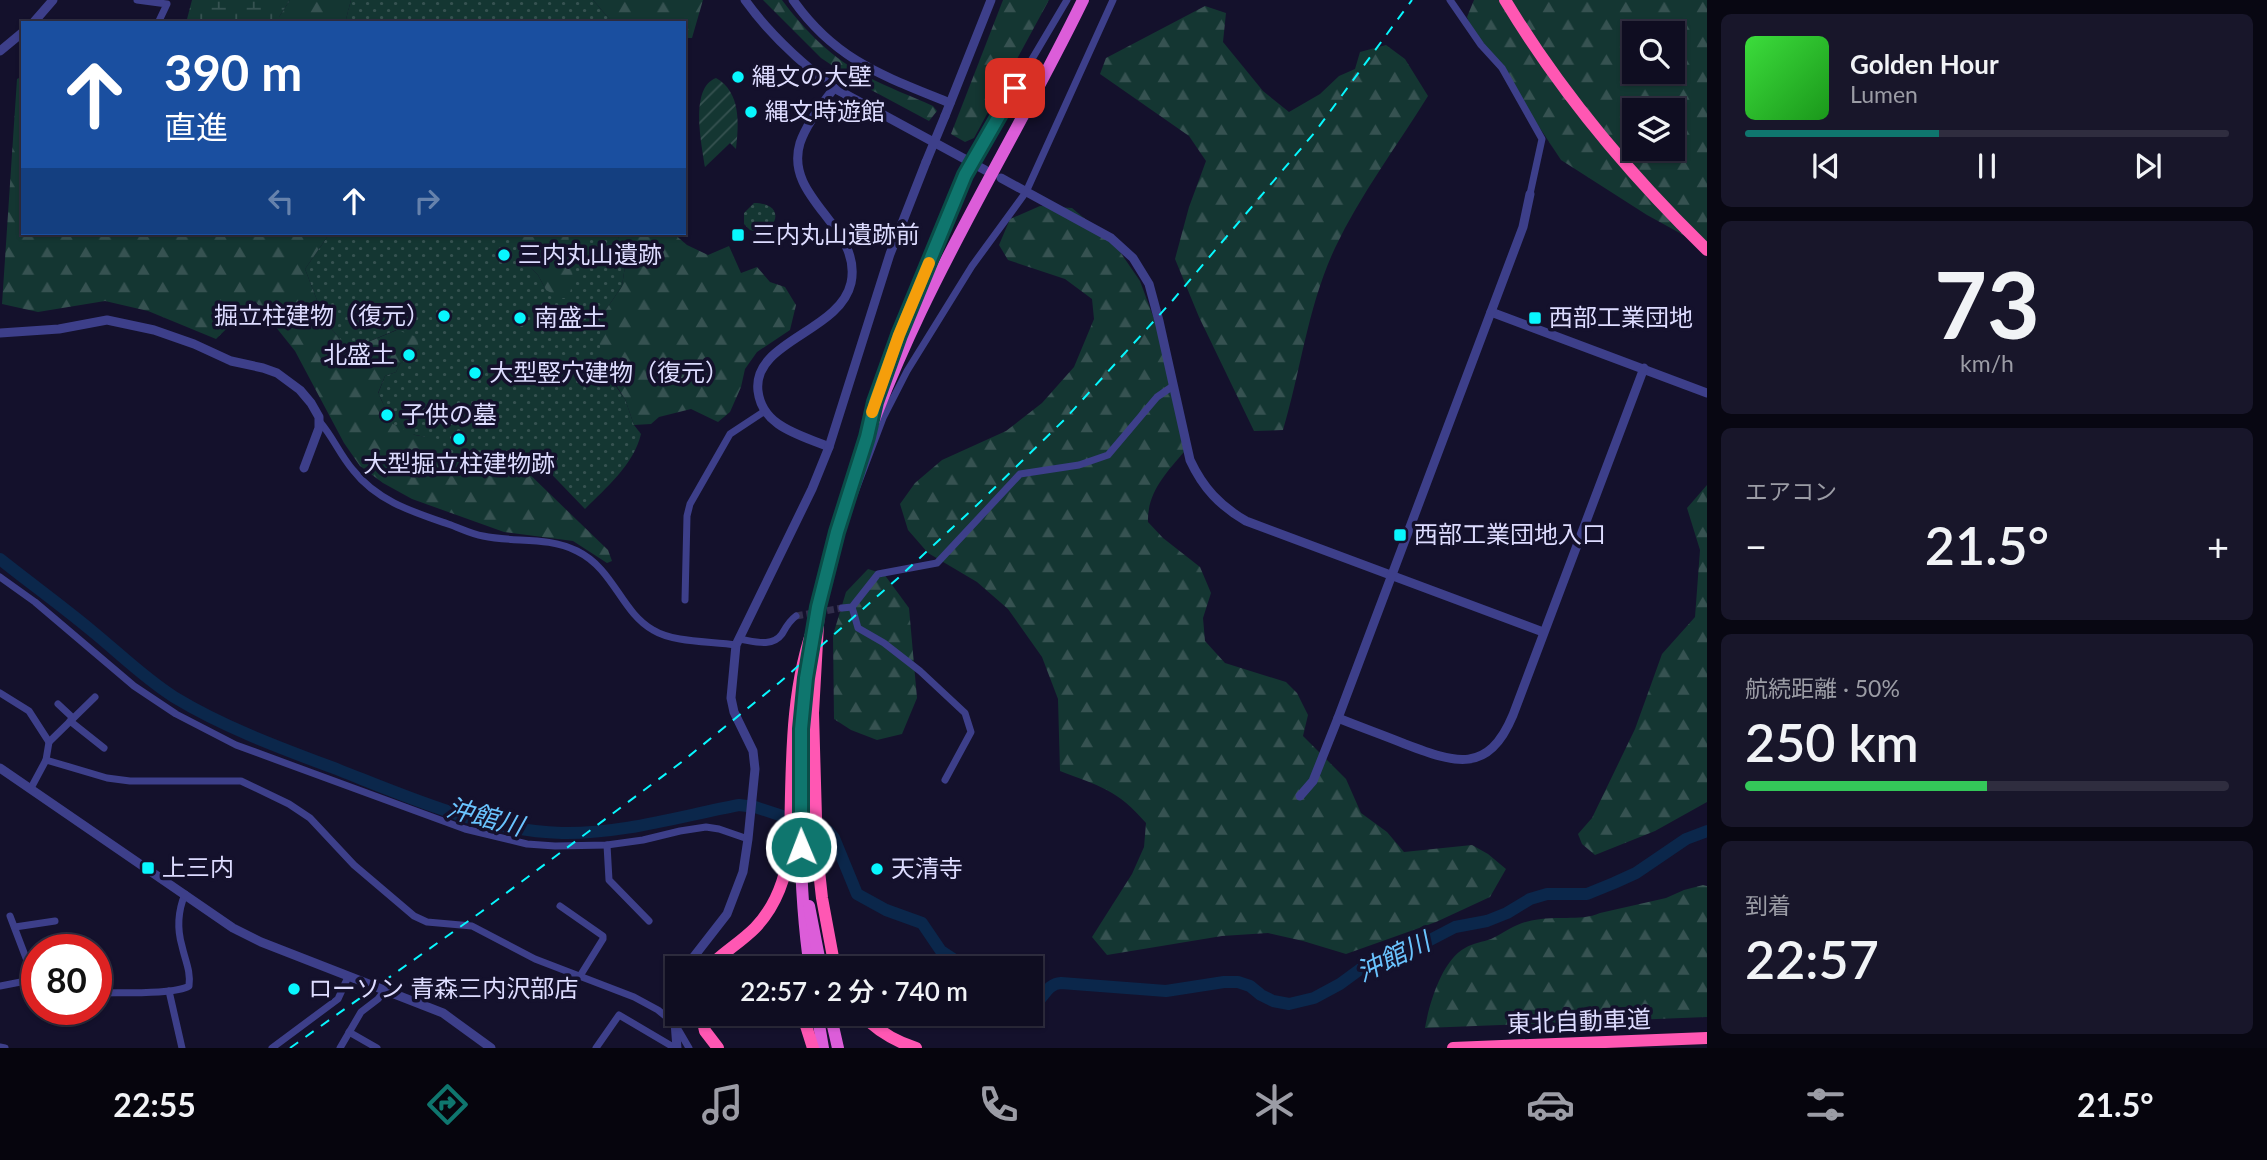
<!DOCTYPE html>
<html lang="ja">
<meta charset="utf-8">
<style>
:root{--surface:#0f0d21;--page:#18162a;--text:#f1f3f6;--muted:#9b9ca5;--line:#2f2d3f;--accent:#0f766e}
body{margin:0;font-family:Lato,"Noto Sans JP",sans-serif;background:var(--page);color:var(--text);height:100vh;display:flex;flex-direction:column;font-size:26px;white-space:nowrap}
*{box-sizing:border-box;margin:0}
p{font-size:23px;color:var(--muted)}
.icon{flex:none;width:38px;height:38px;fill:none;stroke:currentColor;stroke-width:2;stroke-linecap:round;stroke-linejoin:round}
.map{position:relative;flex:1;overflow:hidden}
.drawer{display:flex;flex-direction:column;gap:14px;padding:14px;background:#080712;width:560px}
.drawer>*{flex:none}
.guide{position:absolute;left:21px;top:21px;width:665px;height:214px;border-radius:0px;box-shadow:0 2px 5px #0004,0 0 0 2px var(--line);background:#1a4fa0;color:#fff;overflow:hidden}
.buttons{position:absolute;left:1622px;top:21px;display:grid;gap:14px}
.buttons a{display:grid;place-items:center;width:63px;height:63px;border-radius:0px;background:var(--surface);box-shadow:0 2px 5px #0004,0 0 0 2px var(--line);font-size:35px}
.speed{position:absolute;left:21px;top:934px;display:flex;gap:14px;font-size:35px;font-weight:700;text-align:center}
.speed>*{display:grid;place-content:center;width:91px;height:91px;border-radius:50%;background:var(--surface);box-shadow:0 2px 5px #0004,0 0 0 2px var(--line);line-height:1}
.speed .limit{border:10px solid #d22;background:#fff;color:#111}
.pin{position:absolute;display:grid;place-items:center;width:60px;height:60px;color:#fff;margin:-30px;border-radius:14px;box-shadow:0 4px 10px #0006}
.me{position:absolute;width:77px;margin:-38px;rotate:359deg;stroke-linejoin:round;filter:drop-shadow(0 0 5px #0008)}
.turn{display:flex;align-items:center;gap:24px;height:147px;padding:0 28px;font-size:32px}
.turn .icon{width:91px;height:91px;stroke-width:2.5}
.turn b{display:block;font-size:49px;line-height:60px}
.lanes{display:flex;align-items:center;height:66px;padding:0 28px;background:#0003;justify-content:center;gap:35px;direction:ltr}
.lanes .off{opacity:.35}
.big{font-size:52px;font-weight:600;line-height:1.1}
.drawer .widget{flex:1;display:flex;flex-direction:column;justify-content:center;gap:10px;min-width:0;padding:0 24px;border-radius:10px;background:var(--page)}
.drawer .dial{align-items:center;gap:0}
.dial b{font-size:91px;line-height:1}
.song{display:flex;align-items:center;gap:21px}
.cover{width:84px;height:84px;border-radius:10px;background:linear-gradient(135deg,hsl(120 70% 55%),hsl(120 70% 35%))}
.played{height:7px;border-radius:4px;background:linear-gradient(90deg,var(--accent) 40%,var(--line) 40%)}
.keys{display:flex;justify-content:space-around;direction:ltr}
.heat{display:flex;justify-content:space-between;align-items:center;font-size:38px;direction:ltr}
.charge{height:10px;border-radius:5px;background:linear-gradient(90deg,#34c759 50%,var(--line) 0)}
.trip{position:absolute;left:665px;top:956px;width:378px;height:70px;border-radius:0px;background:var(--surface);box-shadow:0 2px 5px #0004,0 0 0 2px var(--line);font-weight:600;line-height:70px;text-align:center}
.tabs{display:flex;height:112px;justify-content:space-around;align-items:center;background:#06050d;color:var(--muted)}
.tabs .icon{width:49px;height:49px}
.tabs .current{color:var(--accent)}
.tabs b{font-size:32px;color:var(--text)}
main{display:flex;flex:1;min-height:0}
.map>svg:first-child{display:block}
.grass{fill:url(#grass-dots)}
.forest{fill:url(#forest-firs);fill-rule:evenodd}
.wetland{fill:url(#wetland-marsh)}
.garden{fill:url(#garden-furrows)}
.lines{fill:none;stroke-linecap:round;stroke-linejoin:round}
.river{stroke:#0b274b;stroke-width:12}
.minor-tunnel{stroke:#322f4c;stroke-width:7;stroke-dasharray:7 3.5;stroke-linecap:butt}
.minor{stroke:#3d3f8a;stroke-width:7}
.tertiary{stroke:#3d3f8a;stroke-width:9}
.trunk{stroke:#dc5dd9;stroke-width:12}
.motorway{stroke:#ff57b3;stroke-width:12}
.rail{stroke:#08f7fe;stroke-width:2;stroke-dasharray:10 9;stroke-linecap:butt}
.tertiary-bridge{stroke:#3d3f8a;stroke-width:9}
.route-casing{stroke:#0a4d48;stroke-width:18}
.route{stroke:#0f766e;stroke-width:12}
.slow{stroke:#f59e0b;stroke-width:12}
.poi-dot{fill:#08f7fe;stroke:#14112c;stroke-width:2.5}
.labels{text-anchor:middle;stroke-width:7;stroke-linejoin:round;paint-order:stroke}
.poi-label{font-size:24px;fill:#dddcff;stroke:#14112c;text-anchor:start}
.street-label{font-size:24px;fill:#dddcff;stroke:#14112c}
.water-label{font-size:26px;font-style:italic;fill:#6ac4ff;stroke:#14112c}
</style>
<main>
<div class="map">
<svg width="1707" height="1048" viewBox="0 0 1707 1048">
<defs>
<pattern id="grass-dots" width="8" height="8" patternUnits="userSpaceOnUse" patternTransform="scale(1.75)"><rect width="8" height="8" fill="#143632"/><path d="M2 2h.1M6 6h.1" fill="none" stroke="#365251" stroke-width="1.8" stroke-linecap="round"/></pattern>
<pattern id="forest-firs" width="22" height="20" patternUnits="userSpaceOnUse" patternTransform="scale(1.75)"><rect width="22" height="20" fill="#143632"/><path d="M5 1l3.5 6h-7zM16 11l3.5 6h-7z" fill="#365251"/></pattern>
<pattern id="wetland-marsh" width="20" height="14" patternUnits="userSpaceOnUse" patternTransform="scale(1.75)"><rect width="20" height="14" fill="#143632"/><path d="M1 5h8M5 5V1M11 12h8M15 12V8" fill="none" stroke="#365251"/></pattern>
<pattern id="garden-furrows" width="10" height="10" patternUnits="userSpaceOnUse" patternTransform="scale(1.75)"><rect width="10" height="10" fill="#143632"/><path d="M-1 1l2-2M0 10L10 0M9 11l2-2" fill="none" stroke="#365251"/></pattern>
</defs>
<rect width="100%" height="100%" fill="#14112c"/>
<g class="grass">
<path d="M 351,0 L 593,0 L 613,23 L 345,23 Z"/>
<path d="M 754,203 C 790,203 775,238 750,230 L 744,224 L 744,213 Z"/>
<path d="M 330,233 L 521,233 L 522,259 L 538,275 L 546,290 L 568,233 L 619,233 L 616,252 L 625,266 L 622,286 L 603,314 L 610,378 L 625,399 L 634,425 L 641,434 C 634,464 606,488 585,509 L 535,457 L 515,463 L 501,456 L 449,457 C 436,428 410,442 393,424 C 387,417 384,402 378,394 L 385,376 L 396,372 L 400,364 L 419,349 L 396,330 L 349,350 L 325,321 L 305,269 Z"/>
</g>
<g class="forest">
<path d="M 290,0 L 351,0 L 345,23 L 279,23 L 279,17 Z"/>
<path d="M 593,0 L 703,0 L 692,38 L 684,38 L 684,23 L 613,23 Z"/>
<path d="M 763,0 L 782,0 C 805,31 833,59 868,77 C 889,88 911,96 933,106 L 937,111 L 929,121 L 860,84 L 821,58 Z"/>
<path d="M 1003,0 L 1049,0 L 974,138 L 965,142 L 951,134 Z"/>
<path d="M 1474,0 L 1707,0 L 1707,248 L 1647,215 L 1561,160 L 1516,92 L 1475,38 L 1467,17 ZM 1634,33 L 1673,33 L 1673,72 L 1634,72 ZM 1634,110 L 1673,110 L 1673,149 L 1634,149 Z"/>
<path d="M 1205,6 L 1226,13 L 1223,42 L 1263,91 L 1289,112 L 1320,94 L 1339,76 L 1355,69 L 1360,52 L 1386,45 L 1405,59 L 1428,96 C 1397,146 1360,195 1335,248 C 1308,305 1301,370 1283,430 L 1254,431 L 1199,317 L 1175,259 L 1189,207 L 1206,161 L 1189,136 L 1100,74 L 1106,58 Z"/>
<path d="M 23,76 L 23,233 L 330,233 L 305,269 L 325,321 L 349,350 L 397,330 L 417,337 L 419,349 L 400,364 L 396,372 L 385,376 L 378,393 L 393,424 L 415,435 L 438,439 L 449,457 L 501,456 L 521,466 L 608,550 L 612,561 L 607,563 L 573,541 L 504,532 L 412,499 L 383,483 L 360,466 L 344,443 L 295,351 L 255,301 L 216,339 L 148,311 L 105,301 L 38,312 L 2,304 L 17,79 Z"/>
<path d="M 1040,206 L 1072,208 L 1114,243 L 1140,281 L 1164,346 L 1184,452 C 1166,473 1147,493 1148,522 L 1163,538 L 1200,567 L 1211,593 L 1203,618 L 1205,641 L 1225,663 L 1286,682 L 1297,693 L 1308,715 L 1303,736 L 1346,779 L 1361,813 L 1387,832 L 1404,852 L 1472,845 L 1488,854 L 1506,869 L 1490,897 L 1436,922 L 1346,954 L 1303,941 L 1268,933 L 1222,936 L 1107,955 L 1092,937 L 1132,874 L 1144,847 L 1146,823 C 1118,790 1099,786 1060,771 L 1058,699 L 1042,657 L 1008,609 L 977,582 L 928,553 L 908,530 L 900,504 L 915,483 L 942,460 L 1006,431 L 1042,403 L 1074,367 L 1094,319 L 1092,299 L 1065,279 L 1008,260 L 999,245 L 1010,219 Z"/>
<path d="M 521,233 L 568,233 L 573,279 L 569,298 L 560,298 L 546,290 L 538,275 L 522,259 L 517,243 Z"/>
<path d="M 619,233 L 673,233 L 687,245 L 708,255 L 729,246 L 741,273 L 757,267 L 770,282 L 785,287 L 796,305 L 790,330 L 757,352 L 745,369 L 741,387 L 730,412 L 718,422 L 691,409 L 659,417 L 651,424 L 634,425 L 625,399 L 605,368 L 599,341 L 603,314 L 622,286 L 625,266 L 616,252 Z"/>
<path d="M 1707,485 L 1707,802 L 1655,831 L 1595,855 L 1582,844 L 1578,834 L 1592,818 L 1635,729 L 1662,654 L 1695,617 L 1700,550 L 1687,508 Z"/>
<path d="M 868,569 L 884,574 L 909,608 L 917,698 L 902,734 L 877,740 L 851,730 L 834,719 L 833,635 L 846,592 Z"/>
<path d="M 1703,885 L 1707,886 L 1707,1017 L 1425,1028 C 1429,1004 1442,960 1465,948 C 1473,943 1483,942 1491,939 C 1512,929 1516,922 1541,919 C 1560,916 1582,921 1600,913 L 1666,898 L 1684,890 Z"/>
</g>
<path class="wetland" d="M 192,0 L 290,0 L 279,17 L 279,23 L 186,23 Z"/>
<path class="garden" d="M 716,78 C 741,92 739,124 736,149 L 730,143 L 705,167 C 702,145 689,88 716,78 Z"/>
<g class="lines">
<g class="river">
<path d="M 0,559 C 30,583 62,606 92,631 C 119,653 144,678 174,697 C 225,728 283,749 339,770 C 410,798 484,831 562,833 C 622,834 681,816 739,805 L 755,807 L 828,831 L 834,838 L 857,894 L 886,910 L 922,923 L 941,951 L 967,968"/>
<path d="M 1031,1006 C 1044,1001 1045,984 1061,983 L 1166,991 L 1224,982 L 1238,982 L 1250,986 L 1261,995 L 1273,1001 L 1289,1004 L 1314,998 L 1340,984 L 1370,962 L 1407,952 L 1455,927 L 1487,921 L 1507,913 L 1530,899 L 1547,894 L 1587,894 L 1614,883 L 1636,873 L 1686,839 L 1707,831"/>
</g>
<path class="minor-tunnel" d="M 796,616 L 842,608"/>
<g class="minor">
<path d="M 137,0 L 167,4 L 158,23"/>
<path d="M 1450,0 L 1481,45 L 1502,68 L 1542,139 L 1530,194"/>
<path d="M 873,409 L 899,336 L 971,162 L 1067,0"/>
<path d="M 320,422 C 333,437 340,455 353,470 C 377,501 413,512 448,524 C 460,528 471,534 483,536 C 515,543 547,536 577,551 C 614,569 621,612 653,630 C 674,643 712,641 736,645"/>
<path d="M 846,516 L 883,418 L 907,371 L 972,266 L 1026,192 L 1113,0"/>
<path d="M 0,577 L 35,602 L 134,686 L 176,714 L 236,745 L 465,829 L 527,844 L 555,846 L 607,845 L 643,840 L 680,831 L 706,827 L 719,829 L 748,839"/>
<path d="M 685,600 L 687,516 L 690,504 L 730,434 L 765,411"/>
<path d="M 852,607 L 858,628 L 884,643 L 920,671 L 965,713 L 971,732 L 945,780"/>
<path d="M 842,608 L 852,607 L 878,574 L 937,563 L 1020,474 L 1079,465 L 1108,455 L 1157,397 L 1173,386"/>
<path d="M 739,639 C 753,641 772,648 782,634 C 786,627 789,621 796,616"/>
<path d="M 0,693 L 29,711 L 49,742"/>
<path d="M 58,704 L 73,718"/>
<path d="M 70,721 L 104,748"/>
<path d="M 46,760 L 49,742 L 95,697"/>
<path d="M 31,788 L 46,760 L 107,778 L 130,781 L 241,781 L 289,804 L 310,818 L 354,865 L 414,916 L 427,922 L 472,926 L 535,959 L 634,997 L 658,1010 L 675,1024 L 689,1048"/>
<path d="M 607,845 L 609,880 L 649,921"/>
<path d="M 560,906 L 603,936 L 603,939 L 580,976"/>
<path d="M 10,916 L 34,979"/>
<path d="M 15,927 L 55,921"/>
<path d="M 0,986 L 36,979"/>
<path d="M 169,991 L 182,1048"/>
<path d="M 96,993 C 116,992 175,995 189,986 C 191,971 185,960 182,946 C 177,929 178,911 185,894"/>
<path d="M 349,1032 L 377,1048"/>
<path d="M 0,1047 L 5,1048"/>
<path d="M 272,1048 L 338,999 L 348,977"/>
<path d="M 340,1048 L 361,1012 L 378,999 L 385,990"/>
<path d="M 596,1048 L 619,1015 L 675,1048"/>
</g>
<g class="tertiary">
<path d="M 745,0 C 770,35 800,62 834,88 C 822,105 807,123 800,143 C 783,199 863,227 851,283 C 840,332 752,341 758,391 C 762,427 801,435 829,447"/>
<path d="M 793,0 C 836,61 884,76 950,103"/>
<path d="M 33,23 L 53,0"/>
<path d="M 0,51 L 23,32"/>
<path d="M 834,88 L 985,170"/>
<path d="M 945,116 L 991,0"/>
<path d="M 1001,178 L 1111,238 L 1133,258 L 1149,284 L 1159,321 L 1190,460 C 1203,488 1220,506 1246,521 L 1543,632"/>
<path d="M 1491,312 L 1707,393"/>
<path d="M 0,333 L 59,329 L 107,320 L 154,330 L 194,344 L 231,361 L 263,368 L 277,373 L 300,390 L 311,403 L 319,417 L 319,428 L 304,468"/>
<path d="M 1338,718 C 1360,727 1383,735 1405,744 C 1455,763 1488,775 1513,715 L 1644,368"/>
<path d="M 0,768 L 233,928 L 261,942 L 443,1013 L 491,1048"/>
<path d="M 1300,796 L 1313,781 L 1338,718 L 1523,227 L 1530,194"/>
<path d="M 685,968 L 727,914 L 743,872 L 748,839 L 755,769 L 753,751 L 734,712 L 731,698 L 736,645 L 812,489 L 829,447 L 890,254 L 926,162"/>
<path d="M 677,1048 L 674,1009 L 677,986"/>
</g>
<g class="trunk">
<path d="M 817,617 C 836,512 875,408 921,311 C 971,206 1032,105 1083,0"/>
<path d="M 808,666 C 799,721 799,778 800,833 C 801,879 803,922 810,968"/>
<path d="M 809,906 L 821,968"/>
<path d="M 817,1013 L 823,1048"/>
<path d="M 830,1013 L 838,1048"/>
</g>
<g class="motorway">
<path d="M 1505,0 C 1561,93 1629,174 1707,250"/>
<path d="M 819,607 L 813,713 L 817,853 L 822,898 L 835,968"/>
<path d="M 708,968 C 722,953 740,943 755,928 C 778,904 787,875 790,843 C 792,769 789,690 816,620"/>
<path d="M 724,968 C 740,962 753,961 768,968"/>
<path d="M 701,1013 L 705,1031 L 718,1048"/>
<path d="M 802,1013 L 813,1048"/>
<path d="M 860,1013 C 876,1030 894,1041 916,1048"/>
<path d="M 1453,1048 L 1707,1038"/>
</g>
<path class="rail" d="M 290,1048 L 481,912 L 683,761 L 780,682 L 897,579 L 977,505 L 1065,419 L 1173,300 L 1315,132 L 1412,0"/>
<path class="tertiary-bridge" d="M 926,162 L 945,116"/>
</g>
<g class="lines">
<defs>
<path id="route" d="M 801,847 L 801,729 L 806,678 L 818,607 L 837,532 L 867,437 L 875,402 L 899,335 L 965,175 L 1015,88"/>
</defs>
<use href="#route" class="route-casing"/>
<use href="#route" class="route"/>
<path class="slow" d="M 872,412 L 899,335 L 929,263"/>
</g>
<g class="poi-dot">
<circle cx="738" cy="77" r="7"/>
<circle cx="751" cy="112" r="7"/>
<rect x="731" y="228" width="14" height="14" rx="3.5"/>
<circle cx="504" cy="255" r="7"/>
<circle cx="444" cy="316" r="7"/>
<circle cx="520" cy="318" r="7"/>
<rect x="1528" y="311" width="14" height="14" rx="3.5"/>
<circle cx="409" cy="355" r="7"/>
<circle cx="475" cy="373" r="7"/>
<circle cx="387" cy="415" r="7"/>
<circle cx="459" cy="439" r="7"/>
<rect x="1393" y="528" width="14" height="14" rx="3.5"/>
<rect x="141" y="861" width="14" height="14" rx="3.5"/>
<circle cx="877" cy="869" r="7"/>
<circle cx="294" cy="989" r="7"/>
</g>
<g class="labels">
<g class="poi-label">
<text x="752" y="85">縄文の大壁</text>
<text x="765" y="120">縄文時遊館</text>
<text x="752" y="243">三内丸山遺跡前</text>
<text x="518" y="263">三内丸山遺跡</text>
<text x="430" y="324" text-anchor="end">掘立柱建物（復元）</text>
<text x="534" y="326">南盛土</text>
<text x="1549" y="326">西部工業団地</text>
<text x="395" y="363" text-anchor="end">北盛土</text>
<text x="489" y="381">大型竪穴建物（復元）</text>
<text x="401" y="423">子供の墓</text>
<text x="459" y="472" text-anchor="middle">大型掘立柱建物跡</text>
<text x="1414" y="543">西部工業団地入口</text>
<text x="162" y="876">上三内</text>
<text x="891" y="877">天清寺</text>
<text x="308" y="997">ローソン 青森三内沢部店</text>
</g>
<g class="street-label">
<text transform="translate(1579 1022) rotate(-2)" y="8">東北自動車道</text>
</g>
<g class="water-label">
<text transform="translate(485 817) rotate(15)" y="9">沖館川</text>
<text transform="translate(1393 957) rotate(-26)" y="9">沖館川</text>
</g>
</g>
</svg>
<div class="buttons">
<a><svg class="icon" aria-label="search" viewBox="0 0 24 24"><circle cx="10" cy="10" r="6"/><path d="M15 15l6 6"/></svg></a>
<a><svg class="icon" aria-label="layers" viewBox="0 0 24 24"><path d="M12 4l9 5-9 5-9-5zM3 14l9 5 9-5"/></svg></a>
</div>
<div class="speed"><div class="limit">80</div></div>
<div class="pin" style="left:1015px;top:88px;background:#d93025"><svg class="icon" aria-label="arrive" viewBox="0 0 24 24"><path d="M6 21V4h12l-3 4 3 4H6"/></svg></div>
<svg class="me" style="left:801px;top:847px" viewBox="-20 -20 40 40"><circle r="17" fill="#0f766e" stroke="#fff" stroke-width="3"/><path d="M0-11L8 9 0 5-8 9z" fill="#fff"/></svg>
<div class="trip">22:57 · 2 分 · 740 m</div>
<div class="guide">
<div class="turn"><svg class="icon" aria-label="ahead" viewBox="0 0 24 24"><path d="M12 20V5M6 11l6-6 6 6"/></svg><div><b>390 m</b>直進</div></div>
<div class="lanes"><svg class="icon off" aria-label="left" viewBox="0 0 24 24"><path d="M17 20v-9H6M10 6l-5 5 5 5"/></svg><svg class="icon" aria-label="ahead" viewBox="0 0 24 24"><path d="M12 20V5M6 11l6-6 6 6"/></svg><svg class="icon off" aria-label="right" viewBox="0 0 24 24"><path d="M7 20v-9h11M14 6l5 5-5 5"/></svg></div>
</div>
</div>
<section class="drawer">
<div class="widget">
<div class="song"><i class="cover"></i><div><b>Golden Hour</b><p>Lumen</p></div></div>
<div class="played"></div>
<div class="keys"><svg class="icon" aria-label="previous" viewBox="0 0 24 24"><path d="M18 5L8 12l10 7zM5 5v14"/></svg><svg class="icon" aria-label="pause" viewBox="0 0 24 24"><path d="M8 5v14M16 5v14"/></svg><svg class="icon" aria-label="next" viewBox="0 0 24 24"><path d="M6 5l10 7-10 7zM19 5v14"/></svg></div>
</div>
<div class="widget dial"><b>73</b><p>km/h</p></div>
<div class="widget"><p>エアコン</p>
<div class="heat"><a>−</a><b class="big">21.5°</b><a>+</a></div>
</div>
<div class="widget"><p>航続距離 · 50%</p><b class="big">250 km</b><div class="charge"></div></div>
<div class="widget"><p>到着</p><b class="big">22:57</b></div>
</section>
</main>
<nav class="tabs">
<b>22:55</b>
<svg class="icon current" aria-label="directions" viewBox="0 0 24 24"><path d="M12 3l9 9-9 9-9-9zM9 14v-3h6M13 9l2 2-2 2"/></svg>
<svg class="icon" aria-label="music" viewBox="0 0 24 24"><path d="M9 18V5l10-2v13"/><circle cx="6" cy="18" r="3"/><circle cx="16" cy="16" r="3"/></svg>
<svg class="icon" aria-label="phone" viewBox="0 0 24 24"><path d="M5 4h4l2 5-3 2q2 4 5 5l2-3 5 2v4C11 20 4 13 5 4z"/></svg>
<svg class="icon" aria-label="climate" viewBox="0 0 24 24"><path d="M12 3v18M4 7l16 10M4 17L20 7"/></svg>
<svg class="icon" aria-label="car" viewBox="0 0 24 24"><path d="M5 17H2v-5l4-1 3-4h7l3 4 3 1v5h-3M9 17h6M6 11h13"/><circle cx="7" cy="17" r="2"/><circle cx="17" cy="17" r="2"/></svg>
<svg class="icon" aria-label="filters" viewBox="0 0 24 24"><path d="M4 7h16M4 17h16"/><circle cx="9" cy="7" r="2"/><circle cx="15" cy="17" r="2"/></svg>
<b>21.5°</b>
</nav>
